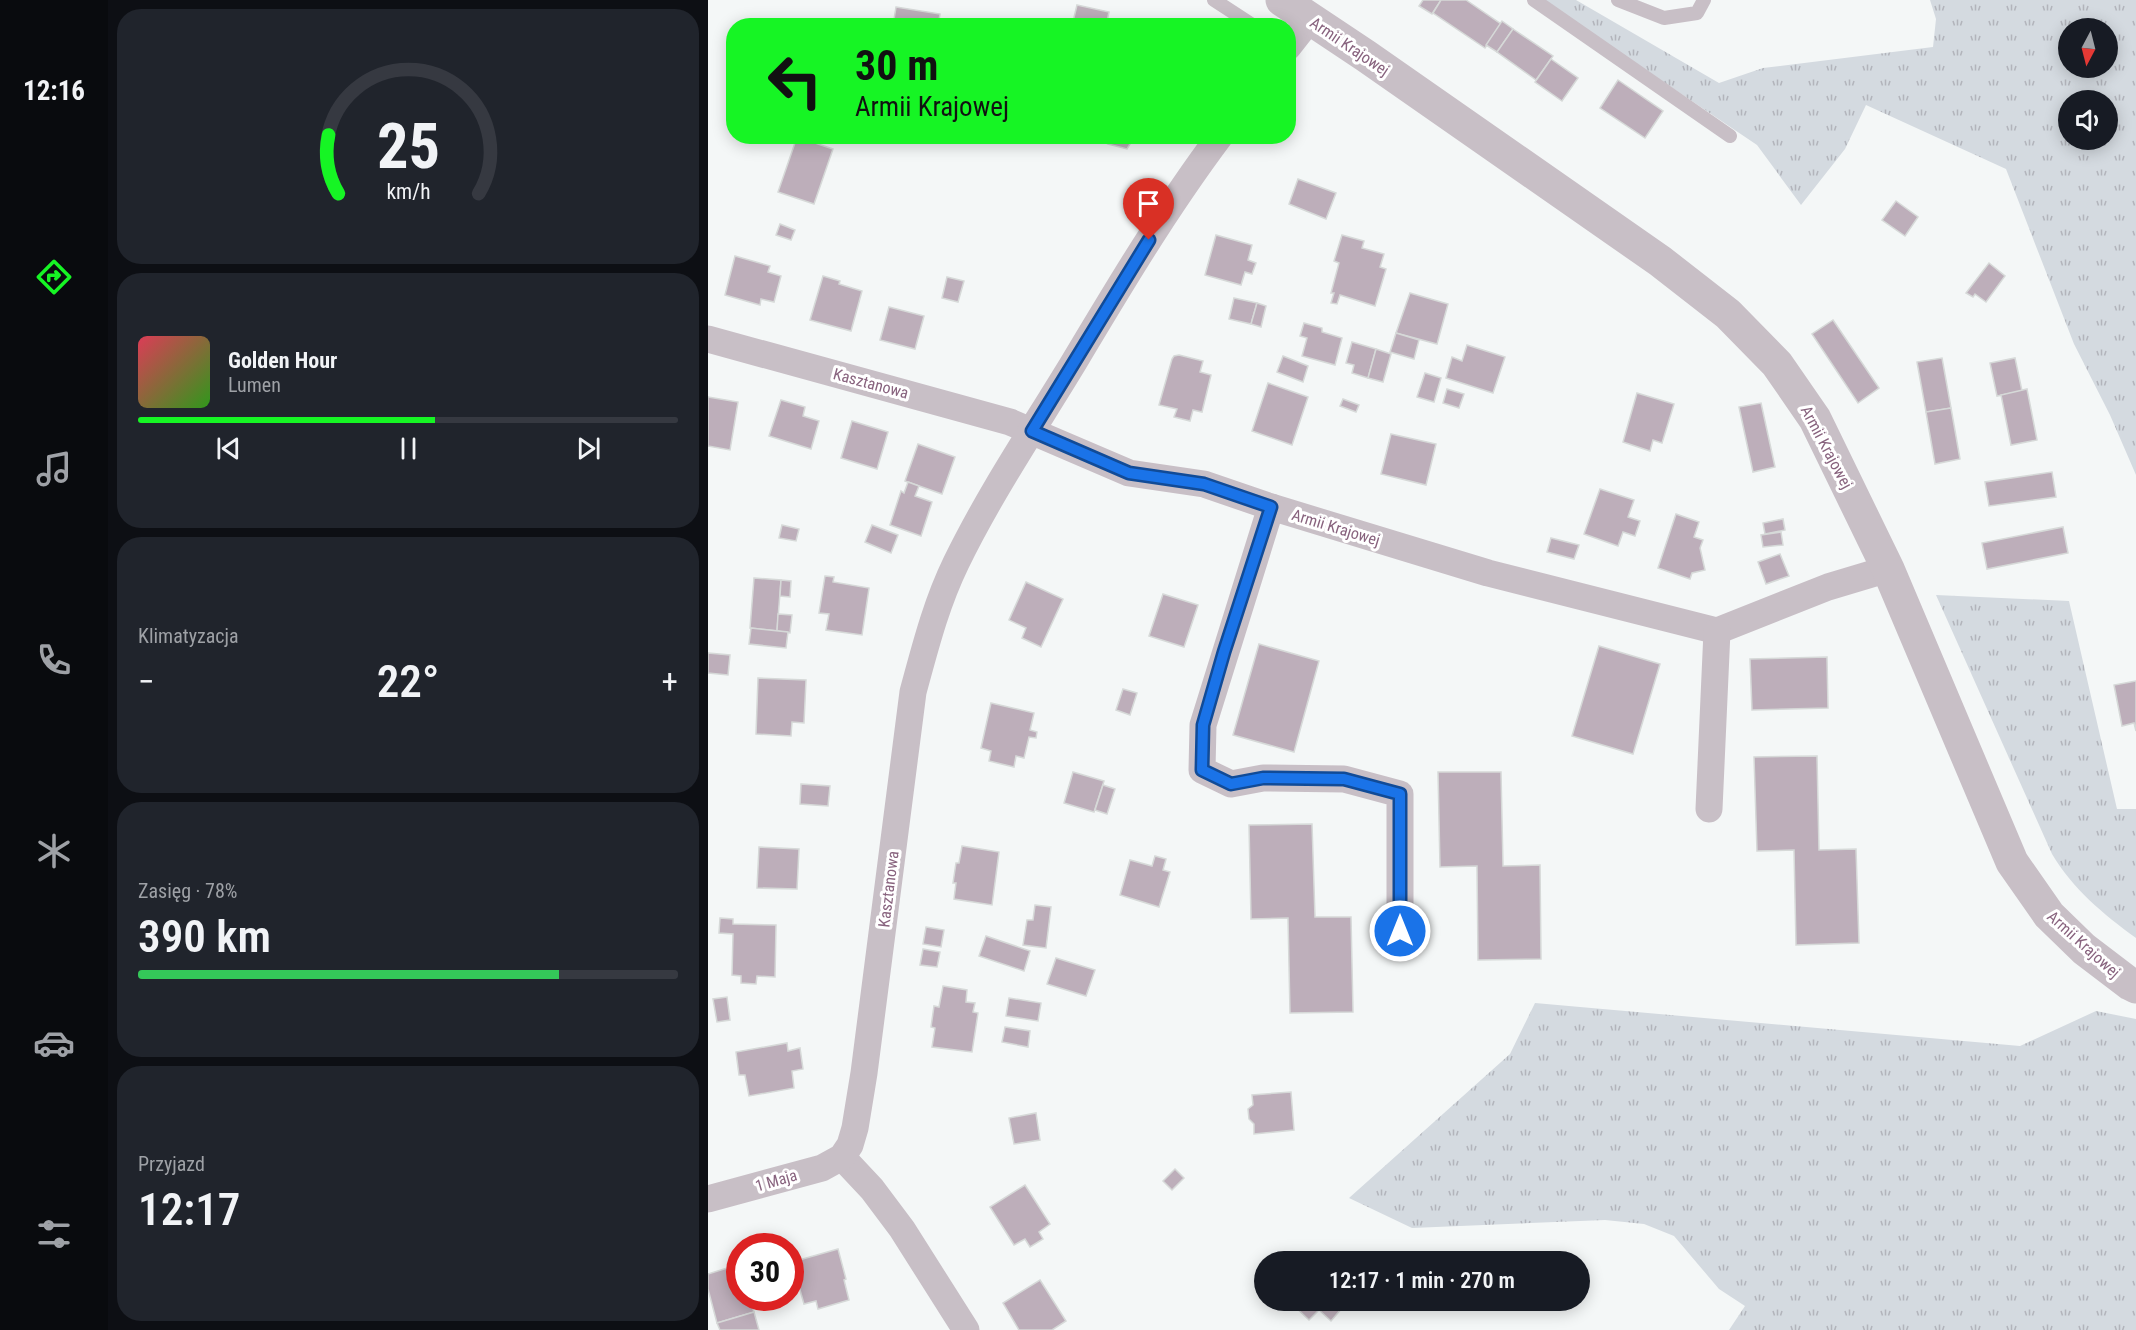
<!DOCTYPE html>
<html lang="pl">
<meta charset="utf-8">
<style>
:root{--surface:#171b24;--page:#20242c;--text:#f1f3f6;--muted:#9ea1a6;--line:#363941;--accent:#16f524}
body{margin:0;font-family:"Roboto Condensed",sans-serif;background:var(--page);color:var(--text);height:100vh;display:flex;flex-direction:column;font-size:22px;white-space:nowrap}
*{box-sizing:border-box;margin:0}
p{font-size:20px;color:var(--muted)}
.icon{flex:none;width:33px;height:33px;fill:none;stroke:currentColor;stroke-width:2;stroke-linecap:round;stroke-linejoin:round}
.map{position:relative;flex:1;overflow:hidden}
.side{display:flex;flex-direction:column;gap:9px;padding:9px;background:#0d0f14;width:600px}
.side>*{flex:none}
.banner{position:absolute;left:18px;top:18px;width:570px;height:126px;border-radius:24px;box-shadow:0 3px 15px #0003;background:#16f524;color:#111;overflow:hidden}
.needle{width:39px;rotate:187deg}
.fabs{position:absolute;left:1350px;top:18px;display:grid;gap:12px}
.fabs a{display:grid;place-items:center;width:60px;height:60px;border-radius:50%;background:var(--surface);box-shadow:0 3px 15px #0003;font-size:30px}
.speed{position:absolute;left:18px;top:1233px;display:flex;gap:12px;font-size:30px;font-weight:700;text-align:center}
.speed>*{display:grid;place-content:center;width:78px;height:78px;border-radius:50%;background:var(--surface);box-shadow:0 3px 15px #0003;line-height:1}
.speed .limit{border:9px solid #d22;background:#fff;color:#111}
.pin{position:absolute;display:grid;place-items:center;width:51px;height:51px;color:#fff;margin:-62px -26px;border-radius:50% 50% 50% 0;rotate:-45deg;box-shadow:0 0 6px #0007}
.pin .icon{rotate:45deg}
.me{position:absolute;width:66px;margin:-33px;rotate:0deg;stroke-linejoin:round;filter:drop-shadow(0 0 4px #0008)}
.turn{display:flex;align-items:center;gap:21px;height:126px;padding:0 30px;font-size:27px}
.turn .icon{width:78px;height:78px;stroke-width:2.5}
.turn b{display:block;font-size:42px;line-height:51px}
.big{font-size:45px;font-weight:600;line-height:1.1}
.side .card{flex:1;display:flex;flex-direction:column;justify-content:center;gap:9px;min-width:0;padding:0 21px;border-radius:24px;background:var(--page)}
.side .dial{align-items:center;gap:0}
.dial svg{height:156px;overflow:visible;fill:none;stroke:var(--line);stroke-width:7;stroke-linecap:round;text-anchor:middle}
.dial text{fill:var(--text);stroke:none}
.song{display:flex;align-items:center;gap:18px}
.cover{width:72px;height:72px;border-radius:9px;background:linear-gradient(135deg,hsl(350 70% 55%),hsl(110 70% 35%))}
.played{height:6px;border-radius:3px;background:linear-gradient(90deg,var(--accent) 55%,var(--line) 55%)}
.keys{display:flex;justify-content:space-around;direction:ltr}
.heat{display:flex;justify-content:space-between;align-items:center;font-size:33px;direction:ltr}
.charge{height:9px;border-radius:4px;background:linear-gradient(90deg,#34c759 78%,var(--line) 0)}
.trip{position:absolute;left:546px;top:1251px;width:336px;height:60px;border-radius:30px;background:var(--surface);box-shadow:0 3px 15px #0003;font-weight:600;line-height:60px;text-align:center}
main{display:flex;flex:1;min-height:0}
.menu{display:flex;flex-direction:column;width:108px;justify-content:space-around;align-items:center;background:#090b0e;color:var(--muted)}
.menu .icon{width:42px;height:42px}
.menu .active{color:var(--accent)}
.menu b{font-size:27px;color:var(--text)}
.map>svg:first-child{display:block}
.grass{fill:url(#grass-tufts);fill-rule:evenodd}
.building{fill:#bdaeba;stroke:#d6d9d8;stroke-width:1.5}
.lines{fill:none;stroke-linecap:round;stroke-linejoin:round}
.service{stroke:#c8bfc6;stroke-width:14}
.minor{stroke:#c8bfc6;stroke-width:27}
.tertiary{stroke:#c8bfc6;stroke-width:33}
.route-casing{stroke:#114b97;stroke-width:15}
.route{stroke:#1a73e8;stroke-width:10}
.labels{text-anchor:middle;stroke-width:6;stroke-linejoin:round;paint-order:stroke}
.street-label{font-size:16px;fill:#88637e;stroke:#fff}
</style>
<main>
<nav class="menu">
<b>12:16</b>
<svg class="icon active" aria-label="directions" viewBox="0 0 24 24"><path d="M12 3l9 9-9 9-9-9zM9 14v-3h6M13 9l2 2-2 2"/></svg>
<svg class="icon" aria-label="music" viewBox="0 0 24 24"><path d="M9 18V5l10-2v13"/><circle cx="6" cy="18" r="3"/><circle cx="16" cy="16" r="3"/></svg>
<svg class="icon" aria-label="phone" viewBox="0 0 24 24"><path d="M5 4h4l2 5-3 2q2 4 5 5l2-3 5 2v4C11 20 4 13 5 4z"/></svg>
<svg class="icon" aria-label="climate" viewBox="0 0 24 24"><path d="M12 3v18M4 7l16 10M4 17L20 7"/></svg>
<svg class="icon" aria-label="car" viewBox="0 0 24 24"><path d="M5 17H2v-5l4-1 3-4h7l3 4 3 1v5h-3M9 17h6M6 11h13"/><circle cx="7" cy="17" r="2"/><circle cx="17" cy="17" r="2"/></svg>
<svg class="icon" aria-label="filters" viewBox="0 0 24 24"><path d="M4 7h16M4 17h16"/><circle cx="9" cy="7" r="2"/><circle cx="15" cy="17" r="2"/></svg>
</nav>
<section class="side">
<div class="card dial"><svg viewBox="0 0 100 80">
<path d="M14 69A42 42 0 1 1 86 69"/>
<path d="M14 69A42 42 0 0 1 9 39" stroke="#16f524"/>
<text x="50" y="56" font-size="32" font-weight="700">25</text>
<text x="50" y="72" font-size="11">km/h</text>
</svg></div>
<div class="card">
<div class="song"><i class="cover"></i><div><b>Golden Hour</b><p>Lumen</p></div></div>
<div class="played"></div>
<div class="keys"><svg class="icon" aria-label="previous" viewBox="0 0 24 24"><path d="M18 5L8 12l10 7zM5 5v14"/></svg><svg class="icon" aria-label="pause" viewBox="0 0 24 24"><path d="M8 5v14M16 5v14"/></svg><svg class="icon" aria-label="next" viewBox="0 0 24 24"><path d="M6 5l10 7-10 7zM19 5v14"/></svg></div>
</div>
<div class="card"><p>Klimatyzacja</p>
<div class="heat"><a>−</a><b class="big">22°</b><a>+</a></div>
</div>
<div class="card"><p>Zasięg · 78%</p><b class="big">390 km</b><div class="charge"></div></div>
<div class="card"><p>Przyjazd</p><b class="big">12:17</b></div>
</section>
<div class="map">
<svg width="1428" height="1330" viewBox="0 0 1428 1330">
<defs>
<pattern id="grass-tufts" width="24" height="20" patternUnits="userSpaceOnUse" patternTransform="scale(1.5)"><rect width="24" height="20" fill="#d4dae0"/><path d="M3 7l-1-3M5 7V3M7 7l1-3M15 17l-1-3M17 17v-4M19 17l1-3" fill="none" stroke="#b2b4bb"/></pattern>
</defs>
<rect width="100%" height="100%" fill="#f4f7f7"/>
<g class="grass">
<path d="M 834,0 L 868,0 L 1011,83 L 1055,68 L 1225,47 L 1228,19 L 1222,0 L 1428,0 L 1428,475 L 1402,415 L 1366,344 L 1298,169 L 1158,105 L 1137,149 L 1093,205 L 1049,145 ZM 1360,28 L 1400,28 L 1400,68 L 1360,68 ZM 1360,100 L 1400,100 L 1400,140 L 1360,140 Z"/>
<path d="M 1228,595 L 1361,601 L 1409,809 L 1428,809 L 1428,938 C 1395,914 1365,889 1344,854 Z"/>
<path d="M 827,1003 L 1312,1046 L 1388,1011 L 1428,1019 L 1428,1330 L 1021,1330 L 1037,1306 L 1011,1289 L 966,1236 L 936,1224 L 897,1220 L 704,1228 L 641,1198 L 802,1054 Z"/>
</g>
<g class="building">
<path d="M 715,0 L 733,0 L 724,14 L 711,6 Z"/>
<path d="M 733,0 L 758,0 L 793,24 L 777,48 L 725,13 Z"/>
<path d="M 369,5 L 401,12 L 398,26 L 364,26 Z"/>
<path d="M 188,7 L 232,14 L 230,26 L 185,26 Z"/>
<path d="M 794,21 L 805,29 L 789,52 L 778,45 Z"/>
<path d="M 805,29 L 845,56 L 828,80 L 789,52 Z"/>
<path d="M 843,59 L 870,78 L 854,101 L 827,82 Z"/>
<path d="M 910,80 L 955,111 L 937,138 L 892,108 Z"/>
<path d="M 386,136 L 427,136 L 419,149 L 400,144 Z"/>
<path d="M 89,137 L 125,149 L 106,204 L 70,192 Z"/>
<path d="M 590,179 L 628,193 L 618,219 L 581,204 Z"/>
<path d="M 1188,201 L 1210,217 L 1197,236 L 1174,220 Z"/>
<path d="M 72,224 L 87,230 L 83,240 L 68,235 Z"/>
<path d="M 508,235 L 544,245 L 540,260 L 548,263 L 544,274 L 537,272 L 533,285 L 497,275 Z"/>
<path d="M 634,235 L 656,241 L 654,248 L 676,254 L 672,267 L 678,269 L 667,306 L 632,295 L 629,304 L 623,303 L 626,293 L 623,293 L 631,263 L 626,261 Z"/>
<path d="M 27,256 L 62,266 L 60,272 L 73,276 L 66,302 L 53,299 L 52,305 L 17,295 Z"/>
<path d="M 1281,263 L 1297,276 L 1278,302 L 1267,294 L 1265,297 L 1258,293 Z"/>
<path d="M 115,276 L 132,281 L 131,284 L 154,291 L 143,331 L 102,320 Z"/>
<path d="M 239,277 L 256,281 L 250,302 L 234,298 Z"/>
<path d="M 702,293 L 740,304 L 729,344 L 688,333 Z"/>
<path d="M 526,298 L 549,303 L 543,324 L 521,319 Z"/>
<path d="M 549,303 L 558,306 L 553,327 L 543,324 Z"/>
<path d="M 181,307 L 216,316 L 207,349 L 172,340 Z"/>
<path d="M 1125,320 L 1171,388 L 1150,403 L 1104,334 Z"/>
<path d="M 596,323 L 614,328 L 614,332 L 634,338 L 627,365 L 594,356 L 599,338 L 592,336 Z"/>
<path d="M 688,333 L 711,340 L 706,359 L 682,352 Z"/>
<path d="M 644,342 L 668,349 L 660,378 L 644,373 L 646,365 L 638,363 Z"/>
<path d="M 759,345 L 797,357 L 785,393 L 738,378 L 744,357 L 754,361 Z"/>
<path d="M 668,349 L 683,354 L 675,382 L 660,378 Z"/>
<path d="M 471,355 L 495,361 L 492,372 L 503,375 L 494,412 L 485,410 L 482,421 L 466,417 L 469,409 L 451,405 L 464,359 L 466,356 Z"/>
<path d="M 575,356 L 600,366 L 595,382 L 569,372 Z"/>
<path d="M 1234,358 L 1243,408 L 1218,412 L 1209,362 Z"/>
<path d="M 1307,358 L 1314,391 L 1289,396 L 1282,363 Z"/>
<path d="M 717,373 L 733,378 L 726,402 L 709,397 Z"/>
<path d="M 560,383 L 600,397 L 584,445 L 544,431 Z"/>
<path d="M 739,389 L 756,394 L 751,408 L 735,403 Z"/>
<path d="M 1319,389 L 1329,440 L 1303,445 L 1293,395 Z"/>
<path d="M 929,393 L 966,404 L 954,443 L 945,440 L 942,451 L 915,442 Z"/>
<path d="M 0,397 L 30,402 L 22,450 L 0,446 Z"/>
<path d="M 635,399 L 651,405 L 648,412 L 632,406 Z"/>
<path d="M 73,400 L 97,407 L 95,416 L 111,421 L 103,449 L 61,436 Z"/>
<path d="M 1053,403 L 1067,467 L 1045,472 L 1031,407 Z"/>
<path d="M 1243,408 L 1252,459 L 1227,464 L 1218,412 Z"/>
<path d="M 144,421 L 180,432 L 169,469 L 133,458 Z"/>
<path d="M 683,434 L 728,444 L 718,485 L 673,474 Z"/>
<path d="M 210,444 L 247,457 L 234,494 L 197,481 Z"/>
<path d="M 1344,472 L 1348,497 L 1281,506 L 1277,482 Z"/>
<path d="M 200,482 L 211,486 L 207,496 L 224,502 L 213,536 L 182,525 L 193,491 L 196,493 Z"/>
<path d="M 892,489 L 926,500 L 920,517 L 932,521 L 927,536 L 915,532 L 910,546 L 876,534 Z"/>
<path d="M 968,514 L 991,522 L 986,537 L 995,540 L 992,548 L 997,570 L 984,573 L 982,579 L 950,568 Z"/>
<path d="M 1075,519 L 1077,530 L 1057,534 L 1055,523 Z"/>
<path d="M 74,525 L 91,529 L 88,541 L 71,538 Z"/>
<path d="M 164,525 L 190,535 L 183,553 L 157,542 Z"/>
<path d="M 1355,527 L 1360,553 L 1279,569 L 1274,543 Z"/>
<path d="M 1073,532 L 1075,545 L 1055,547 L 1053,535 Z"/>
<path d="M 843,538 L 871,545 L 866,559 L 839,552 Z"/>
<path d="M 1072,554 L 1081,576 L 1058,584 L 1050,562 Z"/>
<path d="M 117,576 L 126,577 L 125,582 L 161,588 L 154,635 L 118,630 L 121,614 L 111,613 Z"/>
<path d="M 46,578 L 73,580 L 69,631 L 42,628 Z"/>
<path d="M 73,580 L 83,581 L 82,597 L 72,596 Z"/>
<path d="M 318,582 L 355,599 L 333,647 L 314,638 L 318,628 L 301,620 Z"/>
<path d="M 455,594 L 490,605 L 476,647 L 441,636 Z"/>
<path d="M 70,614 L 84,615 L 82,633 L 69,631 Z"/>
<path d="M 43,628 L 80,632 L 78,648 L 41,644 Z"/>
<path d="M 551,644 L 611,661 L 586,752 L 525,735 Z"/>
<path d="M 891,646 L 952,664 L 925,754 L 864,736 Z"/>
<path d="M 0,653 L 22,655 L 20,675 L 0,673 Z"/>
<path d="M 1119,657 L 1120,708 L 1044,710 L 1042,659 Z"/>
<path d="M 50,678 L 98,680 L 96,723 L 84,722 L 83,736 L 48,734 Z"/>
<path d="M 1428,681 L 1428,731 L 1426,723 L 1414,726 L 1406,685 Z"/>
<path d="M 415,689 L 429,693 L 422,715 L 408,710 Z"/>
<path d="M 283,703 L 326,713 L 322,730 L 329,732 L 328,738 L 321,737 L 316,758 L 308,756 L 306,767 L 281,761 L 283,751 L 273,748 Z"/>
<path d="M 1109,756 L 1111,850 L 1148,849 L 1151,943 L 1088,945 L 1086,850 L 1049,851 L 1046,757 Z"/>
<path d="M 365,772 L 396,781 L 386,812 L 356,803 Z"/>
<path d="M 730,772 L 793,772 L 795,866 L 832,865 L 833,959 L 770,960 L 769,866 L 732,867 Z"/>
<path d="M 93,784 L 122,786 L 120,806 L 92,804 Z"/>
<path d="M 395,785 L 407,789 L 399,814 L 387,810 Z"/>
<path d="M 604,824 L 607,917 L 643,917 L 645,1012 L 582,1013 L 580,918 L 543,919 L 541,825 Z"/>
<path d="M 254,846 L 291,852 L 284,905 L 246,899 L 248,883 L 245,883 L 248,863 L 251,863 Z"/>
<path d="M 51,847 L 91,849 L 89,889 L 49,888 Z"/>
<path d="M 447,856 L 458,859 L 455,870 L 462,872 L 451,907 L 412,895 L 422,860 L 444,866 Z"/>
<path d="M 327,905 L 343,907 L 338,948 L 315,945 L 319,920 L 325,920 Z"/>
<path d="M 12,918 L 25,919 L 25,924 L 68,925 L 67,977 L 49,976 L 48,984 L 33,983 L 33,976 L 24,975 L 25,934 L 11,933 Z"/>
<path d="M 218,927 L 236,930 L 233,947 L 215,944 Z"/>
<path d="M 278,936 L 322,951 L 316,971 L 271,956 Z"/>
<path d="M 215,949 L 232,952 L 229,967 L 212,965 Z"/>
<path d="M 348,958 L 387,970 L 378,996 L 339,984 Z"/>
<path d="M 235,986 L 259,990 L 258,1002 L 267,1003 L 265,1012 L 270,1013 L 264,1052 L 224,1047 L 227,1028 L 223,1027 L 226,1006 L 231,1007 Z"/>
<path d="M 19,997 L 22,1020 L 9,1022 L 5,999 Z"/>
<path d="M 301,998 L 333,1003 L 330,1021 L 298,1016 Z"/>
<path d="M 297,1027 L 322,1031 L 320,1047 L 294,1042 Z"/>
<path d="M 79,1043 L 80,1051 L 92,1048 L 95,1069 L 84,1071 L 86,1088 L 41,1096 L 37,1075 L 31,1075 L 28,1052 Z"/>
<path d="M 583,1092 L 586,1130 L 546,1134 L 546,1124 L 541,1119 L 540,1109 L 545,1105 L 544,1095 Z"/>
<path d="M 328,1113 L 332,1140 L 306,1144 L 301,1118 Z"/>
<path d="M 467,1169 L 476,1178 L 464,1190 L 455,1181 Z"/>
<path d="M 317,1185 L 342,1224 L 331,1232 L 335,1239 L 322,1247 L 317,1239 L 306,1245 L 282,1207 Z"/>
<path d="M 130,1249 L 138,1279 L 136,1280 L 141,1300 L 110,1309 L 108,1301 L 96,1304 L 84,1262 Z"/>
<path d="M 32,1264 L 32,1298 L 42,1298 L 46,1312 L 9,1323 L 0,1289 L 0,1274 Z"/>
<path d="M 332,1280 L 358,1321 L 344,1330 L 311,1330 L 295,1303 Z"/>
<path d="M 580,1300 L 634,1300 L 630,1305 L 634,1308 L 623,1321 L 611,1310 L 601,1320 Z"/>
<path d="M 46,1312 L 51,1330 L 12,1330 L 9,1323 Z"/>
</g>
<g class="lines">
<g class="service">
<path d="M 506,0 L 546,26"/>
<path d="M 826,0 L 1022,136"/>
<path d="M 910,0 L 956,18 L 989,13 L 996,0"/>
</g>
<g class="minor">
<path d="M 580,47 L 602,19"/>
<path d="M 0,339 L 302,422 L 421,473 L 496,484 L 563,507 L 780,573 L 1009,631 L 1120,587 L 1180,569"/>
<path d="M 563,507 L 495,725 L 494,770 L 523,784 L 555,778 L 636,779 L 692,794 L 692,931"/>
<path d="M 1001,809 L 1009,631"/>
<path d="M 134,1157 L 164,1189 L 194,1229 L 258,1330"/>
<path d="M 0,1199 L 114,1168 L 134,1157 L 142,1145 L 147,1128 L 156,1073 L 205,692 C 217,648 228,604 248,563 C 282,493 326,428 366,362 C 412,285 458,208 512,136"/>
</g>
<path class="tertiary" d="M 574,0 L 658,56 L 952,261 L 1020,314 L 1069,364 L 1107,419 L 1180,569 L 1304,862 L 1341,915 L 1376,949 L 1422,984 L 1428,987"/>
</g>
<g class="lines">
<defs>
<path id="route" d="M 441,240 L 324,431 L 421,473 L 496,484 L 563,507 L 516,652 L 495,725 L 494,770 L 523,784 L 555,778 L 636,779 L 692,794 L 692,931"/>
</defs>
<use href="#route" class="route-casing"/>
<use href="#route" class="route"/>
</g>
<g class="labels">
<g class="street-label">
<text transform="translate(642 46) rotate(34)" y="6">Armii Krajowej</text>
<text transform="translate(163 383) rotate(15)" y="6">Kasztanowa</text>
<text transform="translate(1119 447) rotate(62)" y="6">Armii Krajowej</text>
<text transform="translate(628 527) rotate(17)" y="6">Armii Krajowej</text>
<text transform="translate(180 889) rotate(-83)" y="6">Kasztanowa</text>
<text transform="translate(1376 944) rotate(42)" y="6">Armii Krajowej</text>
<text transform="translate(68 1180) rotate(-16)" y="6">1 Maja</text>
</g>
</g>
</svg>
<div class="fabs">
<a><svg class="needle" viewBox="-14 -14 28 28"><path d="M0-13l5 13h-10z" fill="#e53935"/><path d="M0 13l5-13h-10z" fill="#9ea1a6"/></svg></a>
<a><svg class="icon" aria-label="sound" viewBox="0 0 24 24"><path d="M4 9h4l5-4v14l-5-4H4zM17 9q2 3 0 6"/></svg></a>
</div>
<div class="speed"><div class="limit">30</div></div>
<div class="pin" style="left:441px;top:240px;background:#d93025"><svg class="icon" aria-label="arrive" viewBox="0 0 24 24"><path d="M6 21V4h12l-3 4 3 4H6"/></svg></div>
<svg class="me" style="left:692px;top:931px" viewBox="-20 -20 40 40"><circle r="17" fill="#1a73e8" stroke="#fff" stroke-width="3"/><path d="M0-11L8 9 0 5-8 9z" fill="#fff"/></svg>
<div class="trip">12:17 · 1 min · 270 m</div>
<div class="banner">
<div class="turn"><svg class="icon" aria-label="left" viewBox="0 0 24 24"><path d="M17 20v-9H6M10 6l-5 5 5 5"/></svg><div><b>30 m</b>Armii Krajowej</div></div>
</div>
</div>
</main>
